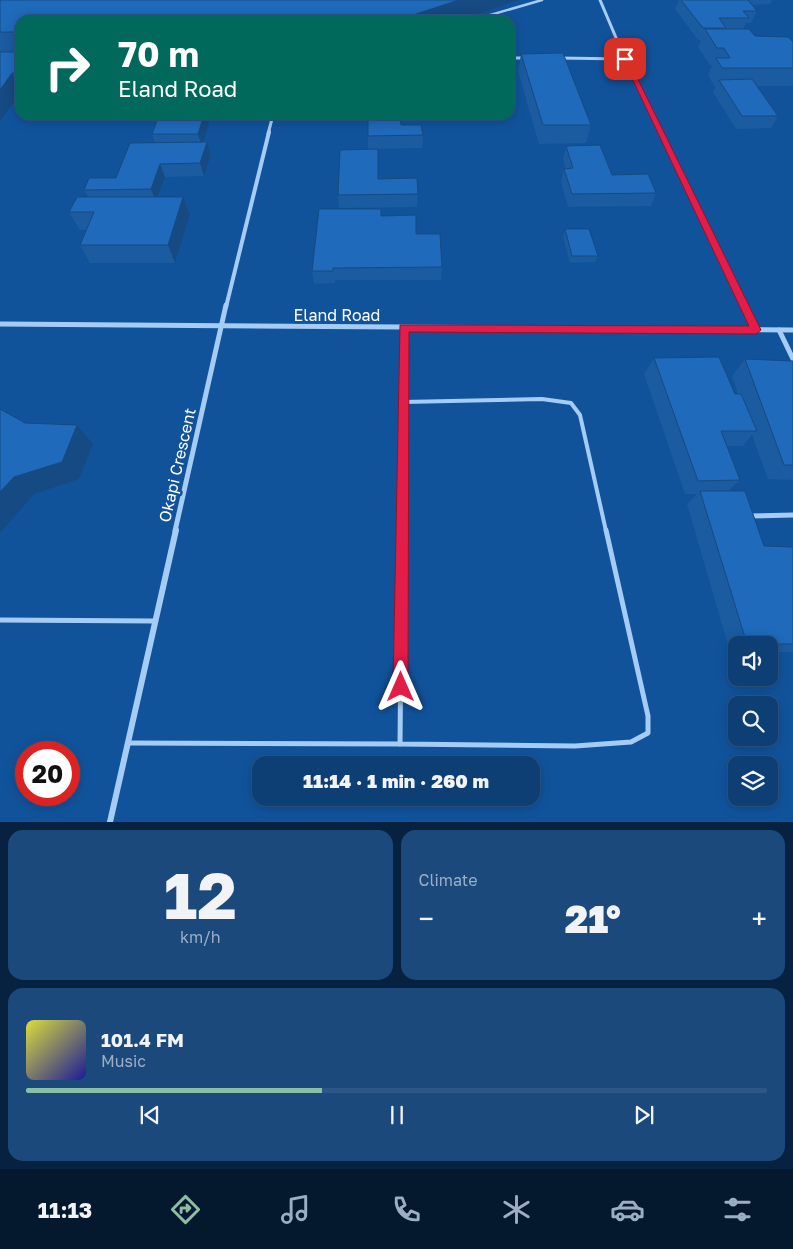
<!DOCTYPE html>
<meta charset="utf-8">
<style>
:root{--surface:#0d3e74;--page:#1b497c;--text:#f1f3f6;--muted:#9aaec5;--line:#2d5786;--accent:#8abfa5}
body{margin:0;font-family:"Golos Text",sans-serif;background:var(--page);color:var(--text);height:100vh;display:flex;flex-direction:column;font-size:19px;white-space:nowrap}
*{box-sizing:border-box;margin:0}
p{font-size:16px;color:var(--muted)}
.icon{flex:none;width:28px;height:28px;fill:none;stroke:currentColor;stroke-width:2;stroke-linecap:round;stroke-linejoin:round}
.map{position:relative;height:822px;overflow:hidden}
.drawer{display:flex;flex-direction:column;gap:8px;padding:8px;background:#072240;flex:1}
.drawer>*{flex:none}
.hud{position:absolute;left:15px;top:15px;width:500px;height:105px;border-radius:15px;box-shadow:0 2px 12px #0003,0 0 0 1px var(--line);background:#00695c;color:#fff;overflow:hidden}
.buttons{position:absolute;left:728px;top:636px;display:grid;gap:10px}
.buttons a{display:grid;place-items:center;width:50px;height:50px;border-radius:10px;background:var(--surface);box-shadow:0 2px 12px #0003,0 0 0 1px var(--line);font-size:25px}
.speed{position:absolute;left:15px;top:741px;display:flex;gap:10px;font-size:25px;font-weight:700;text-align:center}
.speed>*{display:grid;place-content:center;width:65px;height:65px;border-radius:50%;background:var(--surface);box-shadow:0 2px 12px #0003,0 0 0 1px var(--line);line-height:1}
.speed .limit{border:8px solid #d22;background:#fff;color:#111}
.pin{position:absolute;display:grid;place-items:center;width:42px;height:42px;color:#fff;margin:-21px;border-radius:10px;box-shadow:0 2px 8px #0006}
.me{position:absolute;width:55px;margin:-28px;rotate:0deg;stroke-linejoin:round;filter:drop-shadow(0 0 4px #0008)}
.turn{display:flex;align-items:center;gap:18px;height:105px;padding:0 20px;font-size:22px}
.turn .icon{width:65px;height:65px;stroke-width:2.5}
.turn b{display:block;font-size:35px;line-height:42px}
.big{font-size:38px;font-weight:800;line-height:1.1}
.drawer .widget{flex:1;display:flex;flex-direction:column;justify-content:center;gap:8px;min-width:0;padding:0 18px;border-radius:15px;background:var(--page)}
.drawer .dial{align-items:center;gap:0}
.dial b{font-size:65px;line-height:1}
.song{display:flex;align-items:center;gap:15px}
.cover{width:60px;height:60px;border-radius:8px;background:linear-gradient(135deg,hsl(60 70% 55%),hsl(240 70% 35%))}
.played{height:5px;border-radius:2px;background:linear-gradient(90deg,var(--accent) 40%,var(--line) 40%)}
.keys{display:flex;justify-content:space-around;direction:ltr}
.heat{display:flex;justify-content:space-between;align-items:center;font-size:28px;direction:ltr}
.drawer .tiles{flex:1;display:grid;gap:8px;grid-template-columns:1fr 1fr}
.widget:last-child{grid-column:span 2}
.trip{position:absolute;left:252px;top:756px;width:288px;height:50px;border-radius:15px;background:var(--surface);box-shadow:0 2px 12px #0003,0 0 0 1px var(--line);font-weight:800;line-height:50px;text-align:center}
.menu{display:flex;height:80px;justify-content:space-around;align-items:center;background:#05192e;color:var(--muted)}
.menu .icon{width:35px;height:35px}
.menu .on{color:var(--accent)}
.menu b{font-size:22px;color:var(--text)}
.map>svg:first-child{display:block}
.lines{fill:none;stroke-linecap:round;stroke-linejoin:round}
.lane-far2{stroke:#a5ccf4;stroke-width:2.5}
.lane-far1{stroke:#a5ccf4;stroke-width:4}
.lane{stroke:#a5ccf4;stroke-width:5}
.street-far3{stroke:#a5ccf4;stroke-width:3}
.street-far2{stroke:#a5ccf4;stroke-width:4}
.street-far1{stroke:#a5ccf4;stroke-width:5}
.street{stroke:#a5ccf4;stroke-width:6}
.wall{fill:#1b5ba0}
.shaded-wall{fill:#164a82}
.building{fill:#1f6aba;stroke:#164a82}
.route{fill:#e11d48;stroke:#92132f}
.labels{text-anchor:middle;stroke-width:5;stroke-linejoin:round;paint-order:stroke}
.street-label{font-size:16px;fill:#fff;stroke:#11539b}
</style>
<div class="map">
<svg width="793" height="822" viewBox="0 0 793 822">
<rect width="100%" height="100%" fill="#11539b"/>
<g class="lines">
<path class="lane-far2" d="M 473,20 L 542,0"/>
<g class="lane-far1">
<path d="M 403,402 L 404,328"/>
<path d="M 403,402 L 542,399 L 571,403 L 580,415 L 606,531"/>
<path d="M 402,531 L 403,402"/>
</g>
<g class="lane">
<path d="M 402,530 L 400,744 L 575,746 L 631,742 L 648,733 L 648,716 L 606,530"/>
<path d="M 0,620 L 155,621"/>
<path d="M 128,743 L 400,744"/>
</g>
<g class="street-far3">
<path d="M 600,0 L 625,59 L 661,134"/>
<path d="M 510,58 L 527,58"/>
<path d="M 558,58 L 625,59"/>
<path d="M 268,134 L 273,115"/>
</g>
<g class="street-far2">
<path d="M 661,132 L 745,307"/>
<path d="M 226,307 L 269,132"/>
</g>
<g class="street-far1">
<path d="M 744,305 L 756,330"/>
<path d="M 0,324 L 793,330"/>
<path d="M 779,330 L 793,359"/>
<path d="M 749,516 L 793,515"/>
<path d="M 175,531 L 226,305"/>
</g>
<path class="street" d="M 110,822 L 176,530"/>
</g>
<g class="wall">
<path d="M 0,0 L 519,0 L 460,20 L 20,20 L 20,93 L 0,122 Z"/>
<path d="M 679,0 L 772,0 L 770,4 L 751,5 L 757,11 L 751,23 L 746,23 L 743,29 L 755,36 L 793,42 L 793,86 L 757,86 L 778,116 L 771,128 L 736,129 L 713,92 L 716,86 L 714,86 L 708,75 L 712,65 L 710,65 L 698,47 L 701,40 L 698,40 L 675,9 Z"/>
<path d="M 521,54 L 591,125 L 586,143 L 539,144 L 518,71 Z"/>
<path d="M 159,115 L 218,115 L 207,115 L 209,124 L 203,142 L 207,142 L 211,155 L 204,176 L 165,177 L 158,197 L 190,215 L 175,263 L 90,263 L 80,245 L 86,230 L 80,230 L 69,212 L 88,197 L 84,190 L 116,178 L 155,143 L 152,134 Z"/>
<path d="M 401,125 L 423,135 L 422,148 L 368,149 L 368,136 Z"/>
<path d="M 566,146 L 612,175 L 656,193 L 651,206 L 568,207 L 561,182 L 564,169 L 566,169 L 563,159 Z"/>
<path d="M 378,179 L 418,194 L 417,207 L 339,208 L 338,195 Z"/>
<path d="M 382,216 L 416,234 L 442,267 L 441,280 L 335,280 L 335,283 L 314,284 L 312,271 Z"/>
<path d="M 565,229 L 598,256 L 595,262 L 570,263 L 563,236 Z"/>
<path d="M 654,358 L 735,394 L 738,394 L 732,376 L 745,359 L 793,361 L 793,480 L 768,479 L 752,435 L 743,446 L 727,446 L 740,480 L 728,491 L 764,546 L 793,547 L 793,652 L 769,652 L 769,645 L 736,645 L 736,652 L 730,652 L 687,504 L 697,494 L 685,494 L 644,374 Z"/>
</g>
<g class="shaded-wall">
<path d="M 459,0 L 519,0 L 460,20 L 409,20 L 410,16 Z"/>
<path d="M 12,73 L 20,87 L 20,93 L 0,122 L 0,90 Z"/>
<path d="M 204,115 L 207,115 L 209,124 L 202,146 L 198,134 Z"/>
<path d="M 207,142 L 211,155 L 204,176 L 200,163 Z"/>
<path d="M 160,164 L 165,177 L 156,202 L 151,189 Z"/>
<path d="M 183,197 L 190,215 L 175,263 L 168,245 Z"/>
<path d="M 77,425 L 93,444 L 79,479 L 34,494 L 0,533 L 0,492 L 14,477 Z"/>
</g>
<g class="building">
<path d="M 0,0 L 459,0 L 410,16 L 364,16 L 364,20 L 20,20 L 20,32 L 0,32 Z"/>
<path d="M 681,0 L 748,0 L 757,11 L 743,11 L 749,18 L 719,18 L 726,28 L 703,28 Z"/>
<path d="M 705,29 L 749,29 L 755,36 L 788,37 L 793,42 L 793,68 L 722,68 L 716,58 L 730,58 L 724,48 L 717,48 Z"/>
<path d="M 0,52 L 20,52 L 20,73 L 12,73 L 0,90 Z"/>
<path d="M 563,53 L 591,125 L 543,125 L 521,54 Z"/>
<path d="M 752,79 L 778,116 L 742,116 L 719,80 Z"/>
<path d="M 159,115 L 204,115 L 198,134 L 152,134 Z"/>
<path d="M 368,115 L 400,115 L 401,125 L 421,125 L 423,135 L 368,136 Z"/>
<path d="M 207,142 L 200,163 L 160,164 L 151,189 L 84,190 L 89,178 L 116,178 L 130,143 Z"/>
<path d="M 600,145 L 612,175 L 648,174 L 656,193 L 572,194 L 564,169 L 573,168 L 566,146 Z"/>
<path d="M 378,149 L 378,179 L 417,178 L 418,194 L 338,195 L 340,150 Z"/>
<path d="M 77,197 L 183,197 L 168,245 L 80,245 L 94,212 L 69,212 Z"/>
<path d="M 319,209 L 381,209 L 381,216 L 416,215 L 416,234 L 440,234 L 442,267 L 333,268 L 333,271 L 312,271 Z"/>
<path d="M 565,229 L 589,229 L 598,256 L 572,256 Z"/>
<path d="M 719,357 L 735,394 L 741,394 L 757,431 L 721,431 L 740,480 L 698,481 L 654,358 Z"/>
<path d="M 745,359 L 793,361 L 793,465 L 784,465 Z"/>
<path d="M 0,409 L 25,423 L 77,425 L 62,462 L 14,477 L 0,492 Z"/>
<path d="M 700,491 L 745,491 L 764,546 L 793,547 L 793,644 L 747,644 Z"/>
</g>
<path class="route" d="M 622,57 L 628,59 L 761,330 L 756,334 L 409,332 L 408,687 L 406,692 L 401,695 L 395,692 L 393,687 L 400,325 L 749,326 Z"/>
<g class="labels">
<g class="street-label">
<text x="337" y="321">Eland Road</text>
<text transform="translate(177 465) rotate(-77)" y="6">Okapi Crescent</text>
</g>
</g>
</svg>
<div class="buttons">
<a><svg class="icon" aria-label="sound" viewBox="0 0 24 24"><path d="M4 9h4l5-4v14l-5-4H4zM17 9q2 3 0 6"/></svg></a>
<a><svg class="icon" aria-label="search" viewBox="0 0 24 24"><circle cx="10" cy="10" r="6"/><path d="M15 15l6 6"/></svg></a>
<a><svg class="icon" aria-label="layers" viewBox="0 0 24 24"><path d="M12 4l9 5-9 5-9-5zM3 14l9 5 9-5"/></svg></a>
</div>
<div class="speed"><div class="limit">20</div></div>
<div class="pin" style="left:625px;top:59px;background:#d93025"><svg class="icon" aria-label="arrive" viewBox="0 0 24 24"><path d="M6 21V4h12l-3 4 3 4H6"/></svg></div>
<svg class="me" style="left:401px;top:687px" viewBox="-20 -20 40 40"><path d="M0-17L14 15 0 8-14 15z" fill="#e11d48" stroke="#fff" stroke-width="4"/></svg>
<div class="trip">11:14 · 1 min · 260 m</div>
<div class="hud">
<div class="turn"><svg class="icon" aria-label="right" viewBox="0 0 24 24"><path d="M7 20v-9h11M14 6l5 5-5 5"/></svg><div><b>70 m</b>Eland Road</div></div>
</div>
</div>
<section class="drawer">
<div class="tiles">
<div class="widget dial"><b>12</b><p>km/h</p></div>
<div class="widget"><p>Climate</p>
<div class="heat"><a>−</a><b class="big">21°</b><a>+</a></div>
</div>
<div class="widget">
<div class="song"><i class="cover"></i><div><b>101.4 FM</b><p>Music</p></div></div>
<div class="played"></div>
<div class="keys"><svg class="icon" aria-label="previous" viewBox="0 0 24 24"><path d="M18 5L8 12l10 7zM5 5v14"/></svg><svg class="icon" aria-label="pause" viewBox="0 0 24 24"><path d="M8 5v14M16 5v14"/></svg><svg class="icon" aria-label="next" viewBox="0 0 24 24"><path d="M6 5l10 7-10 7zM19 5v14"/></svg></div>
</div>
</div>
</section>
<nav class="menu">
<b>11:13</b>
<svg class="icon on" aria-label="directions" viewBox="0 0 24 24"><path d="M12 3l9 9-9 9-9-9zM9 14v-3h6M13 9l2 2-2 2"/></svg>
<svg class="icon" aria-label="music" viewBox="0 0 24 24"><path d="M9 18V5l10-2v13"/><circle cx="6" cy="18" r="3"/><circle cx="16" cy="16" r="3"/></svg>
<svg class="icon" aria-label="phone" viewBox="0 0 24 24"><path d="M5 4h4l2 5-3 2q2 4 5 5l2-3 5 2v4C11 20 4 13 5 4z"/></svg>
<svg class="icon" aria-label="climate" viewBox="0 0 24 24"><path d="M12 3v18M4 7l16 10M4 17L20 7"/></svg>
<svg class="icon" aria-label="car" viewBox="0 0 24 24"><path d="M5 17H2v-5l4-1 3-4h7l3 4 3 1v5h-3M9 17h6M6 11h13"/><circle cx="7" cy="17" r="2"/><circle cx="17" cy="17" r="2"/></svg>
<svg class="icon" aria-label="filters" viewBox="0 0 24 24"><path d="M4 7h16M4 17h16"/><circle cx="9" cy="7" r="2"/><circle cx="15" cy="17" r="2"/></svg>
</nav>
